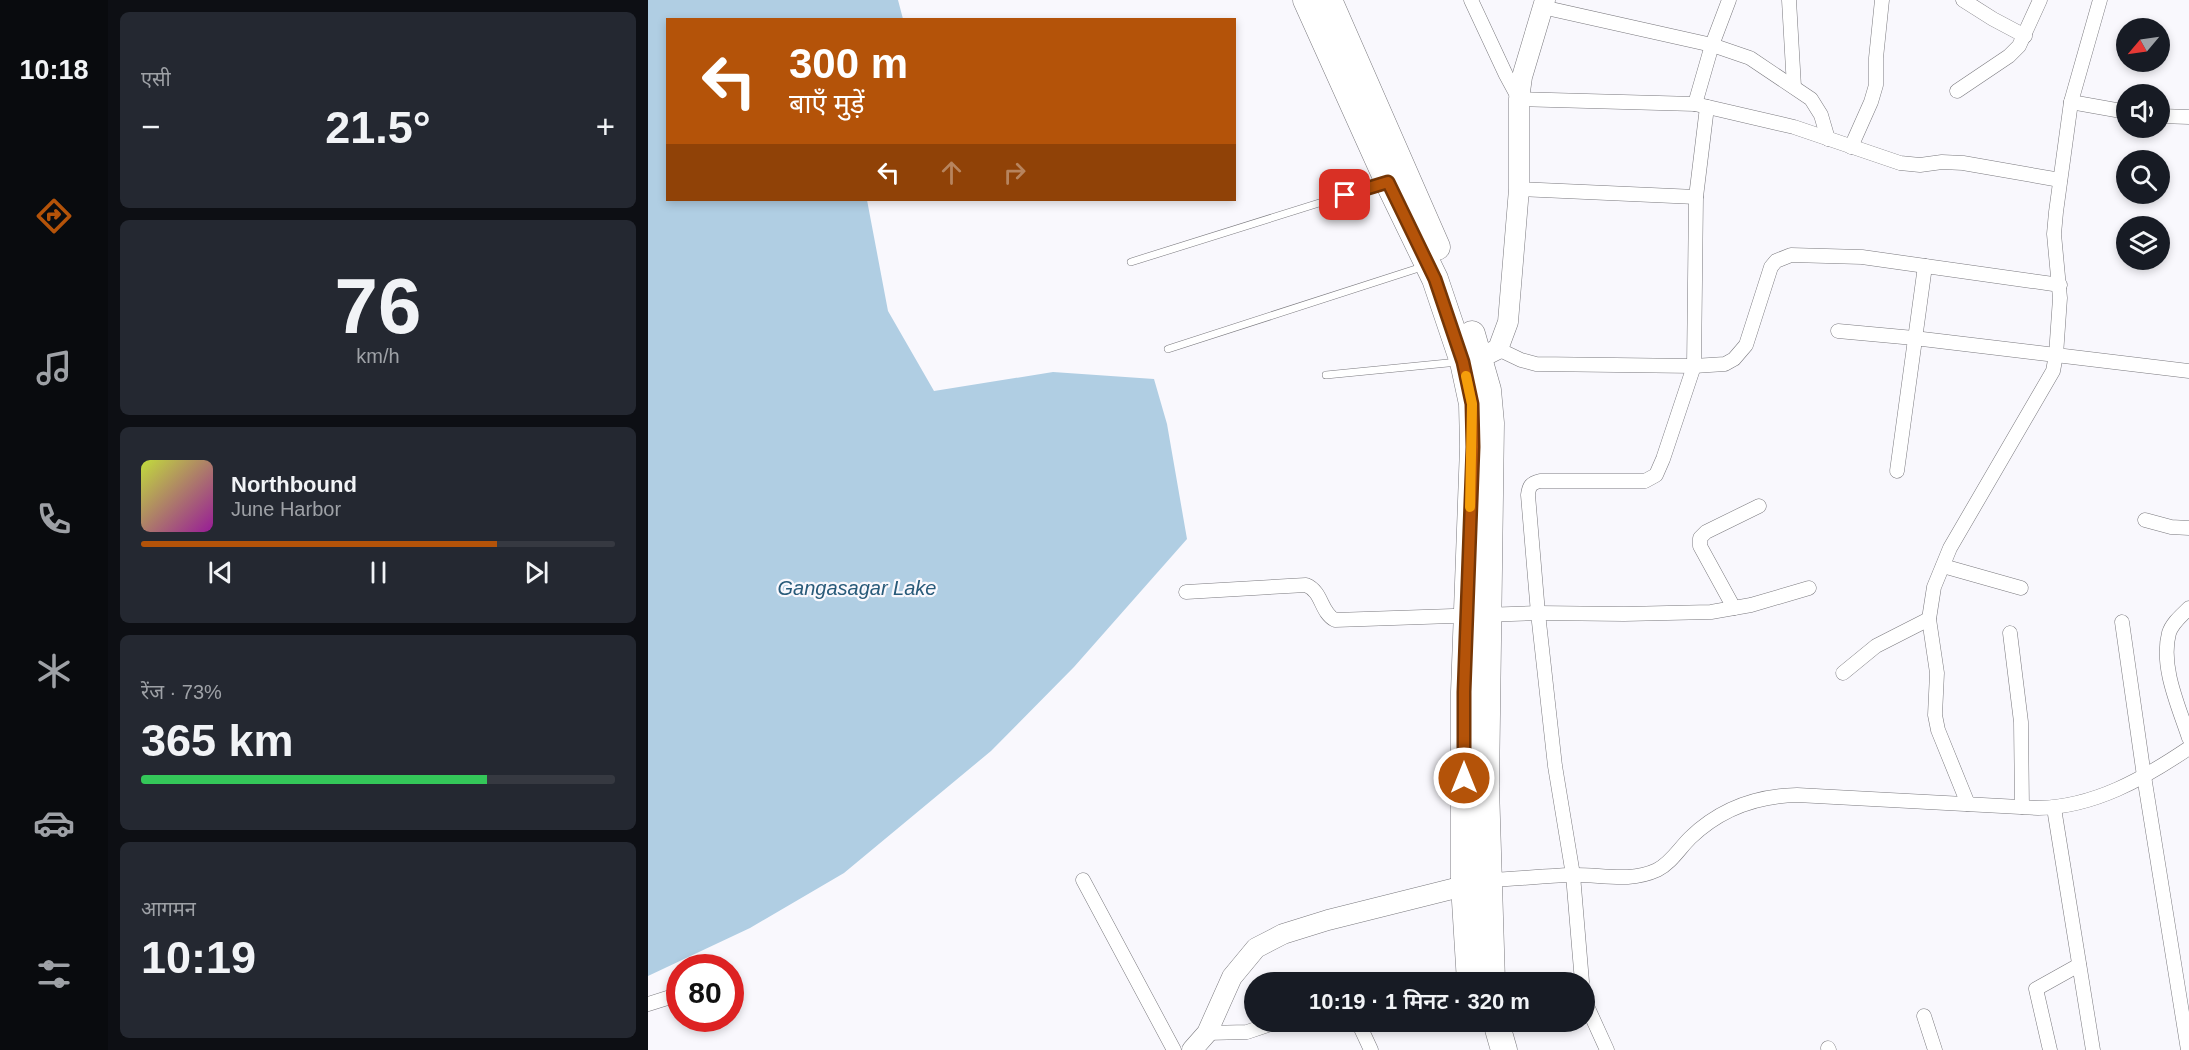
<!DOCTYPE html>
<html lang="hi">
<meta charset="utf-8">
<style>
:root{--surface:#171b24;--page:#242831;--text:#f1f3f6;--muted:#9ea1a6;--line:#363941;--accent:#b45309}
body{margin:0;font-family:Arial,"Noto Sans Devanagari",sans-serif;background:var(--page);color:var(--text);height:100vh;display:flex;flex-direction:column;font-size:22px;white-space:nowrap}
*{box-sizing:border-box;margin:0}
p{font-size:20px;color:var(--muted)}
.icon{flex:none;width:33px;height:33px;fill:none;stroke:currentColor;stroke-width:2;stroke-linecap:round;stroke-linejoin:round}
.map{position:relative;flex:1;overflow:hidden}
.panel{display:flex;flex-direction:column;gap:12px;padding:12px;background:#0d0f14;width:540px}
.panel>*{flex:none}
.banner{position:absolute;left:18px;top:18px;width:570px;height:183px;border-radius:0px;box-shadow:0 3px 9px #0003;background:#b45309;color:#fff;overflow:hidden}
.needle{width:39px;rotate:241deg}
.tools{position:absolute;left:1468px;top:18px;display:grid;gap:12px}
.tools a{display:grid;place-items:center;width:54px;height:54px;border-radius:50%;background:var(--surface);box-shadow:0 3px 9px #0003;font-size:30px}
.speed{position:absolute;left:18px;top:954px;display:flex;gap:12px;font-size:30px;font-weight:700;text-align:center}
.speed>*{display:grid;place-content:center;width:78px;height:78px;border-radius:50%;background:var(--surface);box-shadow:0 3px 9px #0003;line-height:1}
.speed .limit{border:9px solid #d22;background:#fff;color:#111}
.pin{position:absolute;display:grid;place-items:center;width:51px;height:51px;color:#fff;margin:-26px;border-radius:12px;box-shadow:0 3px 9px #0006}
.me{position:absolute;width:66px;margin:-33px;rotate:0deg;stroke-linejoin:round;filter:drop-shadow(0 0 4px #0008)}
.turn{display:flex;align-items:center;gap:21px;height:126px;padding:0 24px;font-size:27px}
.turn .icon{width:78px;height:78px;stroke-width:2.5}
.turn b{display:block;font-size:42px;line-height:51px}
.lanes{display:flex;align-items:center;height:57px;padding:0 24px;background:#0003;justify-content:center;gap:30px;direction:ltr}
.lanes .off{opacity:.35}
.big{font-size:45px;font-weight:600;line-height:1.1}
.panel .tile{flex:1;display:flex;flex-direction:column;justify-content:center;gap:9px;min-width:0;padding:0 21px;border-radius:9px;background:var(--page)}
.panel .dial{align-items:center;gap:0}
.dial b{font-size:78px;line-height:1}
.song{display:flex;align-items:center;gap:18px}
.cover{width:72px;height:72px;border-radius:9px;background:linear-gradient(135deg,hsl(70 70% 55%),hsl(300 70% 35%))}
.played{height:6px;border-radius:3px;background:linear-gradient(90deg,var(--accent) 75%,var(--line) 75%)}
.keys{display:flex;justify-content:space-around;direction:ltr}
.heat{display:flex;justify-content:space-between;align-items:center;font-size:33px;direction:ltr}
.charge{height:9px;border-radius:4px;background:linear-gradient(90deg,#34c759 73%,var(--line) 0)}
.trip{position:absolute;left:596px;top:972px;width:351px;height:60px;border-radius:30px;background:var(--surface);box-shadow:0 3px 9px #0003;font-weight:600;line-height:60px;text-align:center}
main{display:flex;flex:1;min-height:0}
.dock{display:flex;flex-direction:column;width:108px;justify-content:space-around;align-items:center;background:#090b0e;color:var(--muted)}
.dock .icon{width:42px;height:42px}
.dock .active{color:var(--accent)}
.dock b{font-size:27px;color:var(--text)}
.map>svg:first-child{display:block}
.water{fill:#b0cee3}
.lines{fill:none;stroke-linecap:round;stroke-linejoin:round}
.lane-casing{stroke:#7a797e;stroke-width:8}
.street-casing{stroke:#7a797e;stroke-width:15}
.secondary-casing{stroke:#7a797e;stroke-width:21}
.highway-casing{stroke:#7a797e;stroke-width:27}
.lane{stroke:#fff;stroke-width:7}
.street{stroke:#fff;stroke-width:14}
.secondary{stroke:#fff;stroke-width:20}
.highway{stroke:#fff;stroke-width:26}
.route-casing{stroke:#753606;stroke-width:15}
.route{stroke:#b45309;stroke-width:10}
.slow{stroke:#f59e0b;stroke-width:10}
.labels{text-anchor:middle;stroke-width:4.5;stroke-linejoin:round;paint-order:stroke}
.water-label{font-size:20px;font-style:italic;fill:#285a79;stroke:#f9f8fd}
</style>
<main>
<nav class="dock">
<b>10:18</b>
<svg class="icon active" aria-label="directions" viewBox="0 0 24 24"><path d="M12 3l9 9-9 9-9-9zM9 14v-3h6M13 9l2 2-2 2"/></svg>
<svg class="icon" aria-label="music" viewBox="0 0 24 24"><path d="M9 18V5l10-2v13"/><circle cx="6" cy="18" r="3"/><circle cx="16" cy="16" r="3"/></svg>
<svg class="icon" aria-label="phone" viewBox="0 0 24 24"><path d="M5 4h4l2 5-3 2q2 4 5 5l2-3 5 2v4C11 20 4 13 5 4z"/></svg>
<svg class="icon" aria-label="climate" viewBox="0 0 24 24"><path d="M12 3v18M4 7l16 10M4 17L20 7"/></svg>
<svg class="icon" aria-label="car" viewBox="0 0 24 24"><path d="M5 17H2v-5l4-1 3-4h7l3 4 3 1v5h-3M9 17h6M6 11h13"/><circle cx="7" cy="17" r="2"/><circle cx="17" cy="17" r="2"/></svg>
<svg class="icon" aria-label="filters" viewBox="0 0 24 24"><path d="M4 7h16M4 17h16"/><circle cx="9" cy="7" r="2"/><circle cx="15" cy="17" r="2"/></svg>
</nav>
<section class="panel">
<div class="tile"><p>एसी</p>
<div class="heat"><a>−</a><b class="big">21.5°</b><a>+</a></div>
</div>
<div class="tile dial"><b>76</b><p>km/h</p></div>
<div class="tile">
<div class="song"><i class="cover"></i><div><b>Northbound</b><p>June Harbor</p></div></div>
<div class="played"></div>
<div class="keys"><svg class="icon" aria-label="previous" viewBox="0 0 24 24"><path d="M18 5L8 12l10 7zM5 5v14"/></svg><svg class="icon" aria-label="pause" viewBox="0 0 24 24"><path d="M8 5v14M16 5v14"/></svg><svg class="icon" aria-label="next" viewBox="0 0 24 24"><path d="M6 5l10 7-10 7zM19 5v14"/></svg></div>
</div>
<div class="tile"><p>रेंज · 73%</p><b class="big">365 km</b><div class="charge"></div></div>
<div class="tile"><p>आगमन</p><b class="big">10:19</b></div>
</section>
<div class="map">
<svg width="1541" height="1050" viewBox="0 0 1541 1050">
<rect width="100%" height="100%" fill="#f9f8fd"/>
<path class="water" d="M 0,0 L 250,0 L 255,19 L 20,20 L 20,200 L 219,200 L 240,311 L 286,391 L 405,372 L 506,379 L 519,424 L 539,539 L 426,667 L 343,751 L 196,873 L 102,928 L 0,976 Z"/>
<g class="lines">
<defs>
<g id="lane">
<path d="M 483,262 L 735,183"/>
<path d="M 520,349 L 774,267"/>
<path d="M 678,375 L 810,362"/>
</g>
<g id="street">
<path d="M 823,0 L 858,75 L 871,99 L 1047,104 L 1146,127 L 1252,163 L 1272,165 L 1294,162 L 1315,163 L 1412,180"/>
<path d="M 1141,0 L 1146,87"/>
<path d="M 1315,0 L 1345,19 L 1377,36"/>
<path d="M 894,7 L 1064,45 L 1102,58 L 1163,99 L 1173,115 L 1180,139"/>
<path d="M 1309,91 L 1361,56 L 1371,46 L 1392,0"/>
<path d="M 1423,102 L 1479,112"/>
<path d="M 1047,104 L 1064,45 L 1081,0"/>
<path d="M 1512,116 L 1541,117"/>
<path d="M 1203,147 L 1223,102 L 1228,85 L 1228,58 L 1234,0"/>
<path d="M 871,189 L 1048,197"/>
<path d="M 1190,331 L 1266,338 L 1541,371"/>
<path d="M 850,349 L 873,360 L 888,364 L 1046,366 L 1077,364 L 1086,359 L 1098,345 L 1123,267 L 1128,261 L 1143,255 L 1214,257 L 1412,285"/>
<path d="M 1249,471 L 1277,266"/>
<path d="M 1497,520 L 1523,527 L 1541,528"/>
<path d="M 1295,566 L 1373,588"/>
<path d="M 538,592 L 658,585 C 675,592 672,612 687,620 L 890,613 L 976,614 L 1063,612 L 1103,605 L 1161,588"/>
<path d="M 1086,608 L 1052,546 L 1052,538 L 1058,532 L 1111,506"/>
<path d="M 1541,608 C 1534,615 1524,623 1521,633 C 1512,667 1531,707 1541,738"/>
<path d="M 1474,622 L 1496,776 L 1540,1050"/>
<path d="M 1362,633 L 1373,722 L 1374,807"/>
<path d="M 1195,673 L 1228,646 L 1281,619"/>
<path d="M 1320,804 L 1290,730 L 1287,715 L 1289,673 L 1281,619 L 1286,587 L 1302,548 L 1405,371 L 1408,355 L 1412,298 L 1406,234 L 1408,212 L 1423,102 L 1452,0"/>
<path d="M 1406,808 L 1445,1050"/>
<path d="M 435,880 L 526,1050"/>
<path d="M 840,880 C 868,879 895,876 923,875 C 952,874 981,883 1009,870 C 1023,863 1031,849 1042,838 C 1072,809 1107,796 1149,795 L 1390,808 C 1446,807 1495,779 1541,748"/>
<path d="M 934,982 L 925,875 L 907,766 L 890,613 L 880,495 C 881,486 883,483 892,481 L 997,481 L 1008,475 L 1015,459 L 1046,366 L 1048,197 L 1059,107"/>
<path d="M 936,991 L 939,1006 L 959,1050"/>
<path d="M 0,1004 L 32,994"/>
<path d="M 1276,1016 L 1287,1050"/>
<path d="M 710,1022 L 723,1050"/>
<path d="M 559,1033 L 599,1032 L 629,1022"/>
<path d="M 1180,1048 L 1181,1050"/>
<path d="M 1402,1050 L 1388,989 L 1431,965"/>
</g>
<g id="secondary">
<path d="M 820,361 L 832,358 L 850,349 L 860,322 L 871,189 L 871,99 L 874,77 L 897,0"/>
<path d="M 544,1050 L 559,1033 L 584,977 L 608,948 L 635,934 L 680,920 L 828,883"/>
</g>
<g id="highway">
<path d="M 658,0 L 740,182 L 787,279 L 815,362 L 824,404 L 825,447 L 816,692 L 816,885 L 822,982"/>
<path d="M 681,0 L 789,247"/>
<path d="M 824,334 L 840,390 L 843,423 L 838,787 L 844,982"/>
<path d="M 848,1022 L 856,1050"/>
</g>
</defs>
<use href="#lane" class="lane-casing"/>
<use href="#street" class="street-casing"/>
<use href="#secondary" class="secondary-casing"/>
<use href="#highway" class="highway-casing"/>
<use href="#lane" class="lane"/>
<use href="#street" class="street"/>
<use href="#secondary" class="secondary"/>
<use href="#highway" class="highway"/>
</g>
<g class="lines">
<defs>
<path id="route" d="M 697,195 L 740,182 L 787,279 L 815,362 L 824,404 L 825,447 L 816,692 L 816,778"/>
</defs>
<use href="#route" class="route-casing"/>
<use href="#route" class="route"/>
<path class="slow" d="M 818,376 L 824,404 L 822,507"/>
</g>
<g class="labels">
<g class="water-label">
<text x="209" y="595">Gangasagar Lake</text>
</g>
</g>
</svg>
<div class="tools">
<a><svg class="needle" viewBox="-14 -14 28 28"><path d="M0-13l5 13h-10z" fill="#e53935"/><path d="M0 13l5-13h-10z" fill="#9ea1a6"/></svg></a>
<a><svg class="icon" aria-label="sound" viewBox="0 0 24 24"><path d="M4 9h4l5-4v14l-5-4H4zM17 9q2 3 0 6"/></svg></a>
<a><svg class="icon" aria-label="search" viewBox="0 0 24 24"><circle cx="10" cy="10" r="6"/><path d="M15 15l6 6"/></svg></a>
<a><svg class="icon" aria-label="layers" viewBox="0 0 24 24"><path d="M12 4l9 5-9 5-9-5zM3 14l9 5 9-5"/></svg></a>
</div>
<div class="speed"><div class="limit">80</div></div>
<div class="pin" style="left:697px;top:195px;background:#d93025"><svg class="icon" aria-label="arrive" viewBox="0 0 24 24"><path d="M6 21V4h12l-3 4 3 4H6"/></svg></div>
<svg class="me" style="left:816px;top:778px" viewBox="-20 -20 40 40"><circle r="17" fill="#b45309" stroke="#fff" stroke-width="3"/><path d="M0-11L8 9 0 5-8 9z" fill="#fff"/></svg>
<div class="trip">10:19 · 1 मिनट · 320 m</div>
<div class="banner">
<div class="turn"><svg class="icon" aria-label="left" viewBox="0 0 24 24"><path d="M17 20v-9H6M10 6l-5 5 5 5"/></svg><div><b>300 m</b>बाएँ मुड़ें</div></div>
<div class="lanes"><svg class="icon" aria-label="left" viewBox="0 0 24 24"><path d="M17 20v-9H6M10 6l-5 5 5 5"/></svg><svg class="icon off" aria-label="ahead" viewBox="0 0 24 24"><path d="M12 20V5M6 11l6-6 6 6"/></svg><svg class="icon off" aria-label="right" viewBox="0 0 24 24"><path d="M7 20v-9h11M14 6l5 5-5 5"/></svg></div>
</div>
</div>
</main>
